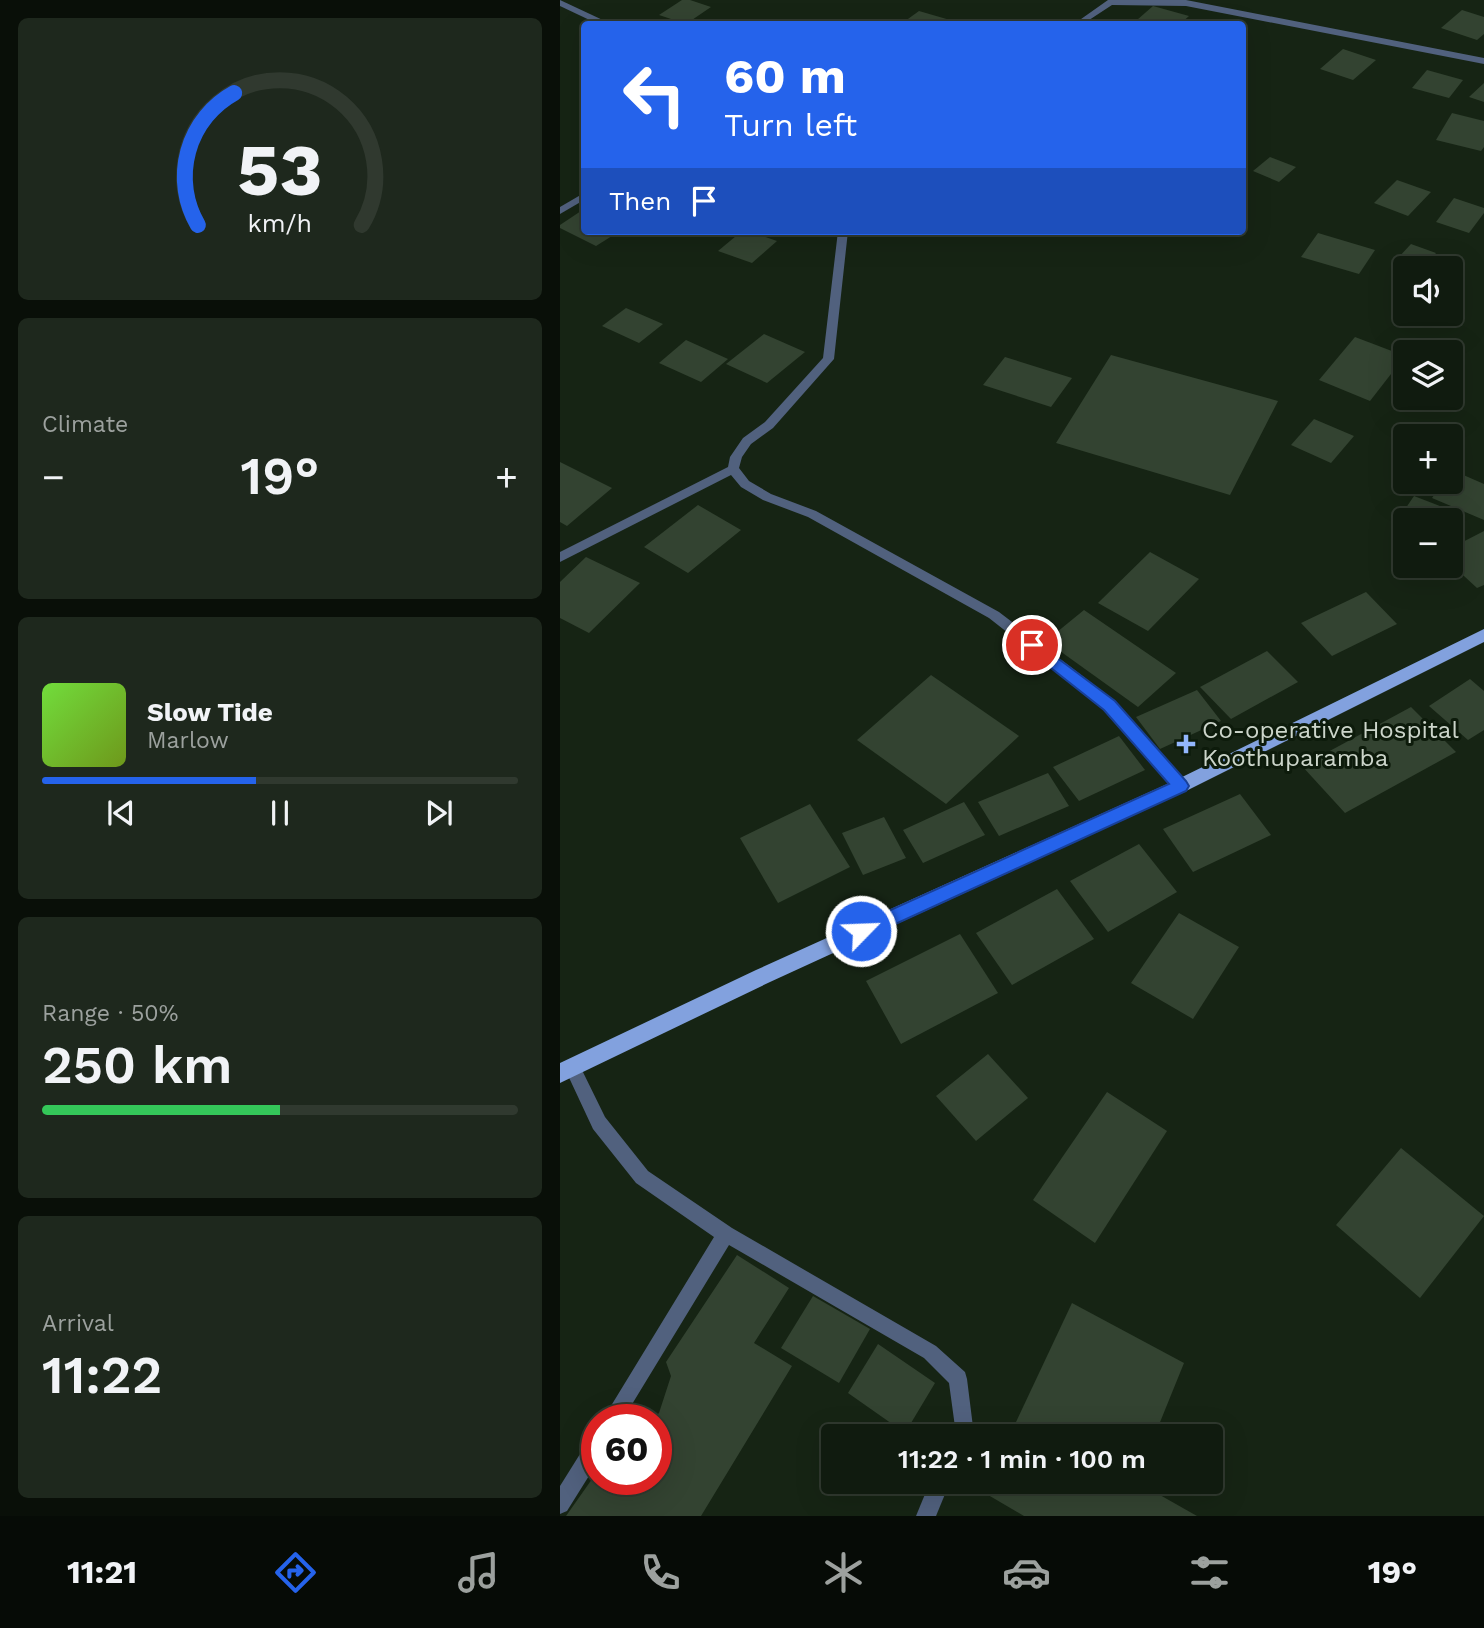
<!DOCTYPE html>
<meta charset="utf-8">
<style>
:root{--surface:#101b0f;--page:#1e281d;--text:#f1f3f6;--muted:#9ca19e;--line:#30392f;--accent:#2563eb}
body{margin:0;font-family:"Work Sans",sans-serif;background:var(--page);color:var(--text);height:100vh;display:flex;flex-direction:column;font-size:26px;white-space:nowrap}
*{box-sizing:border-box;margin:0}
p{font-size:23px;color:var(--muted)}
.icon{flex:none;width:38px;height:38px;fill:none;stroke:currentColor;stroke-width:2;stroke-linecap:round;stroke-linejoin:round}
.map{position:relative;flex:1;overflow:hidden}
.side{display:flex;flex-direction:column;gap:18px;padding:18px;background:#090f08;width:560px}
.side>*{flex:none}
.banner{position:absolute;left:21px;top:21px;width:665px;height:214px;border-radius:7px;box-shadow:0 7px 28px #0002,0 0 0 2px var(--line);background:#2563eb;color:#fff;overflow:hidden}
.buttons{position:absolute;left:833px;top:256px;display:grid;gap:14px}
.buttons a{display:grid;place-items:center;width:70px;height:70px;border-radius:7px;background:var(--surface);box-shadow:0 7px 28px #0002,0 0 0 2px var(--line);font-size:35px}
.speed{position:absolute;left:21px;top:1404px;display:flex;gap:14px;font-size:35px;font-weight:700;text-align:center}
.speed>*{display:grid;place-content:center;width:91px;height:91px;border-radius:50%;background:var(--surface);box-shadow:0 7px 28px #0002,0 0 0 2px var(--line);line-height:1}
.speed .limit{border:10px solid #d22;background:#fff;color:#111}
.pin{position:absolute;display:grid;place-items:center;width:60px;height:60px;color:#fff;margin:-30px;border:4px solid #fff;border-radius:50%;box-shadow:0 2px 7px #0007}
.me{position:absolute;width:77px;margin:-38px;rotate:66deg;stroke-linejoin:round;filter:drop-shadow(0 0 5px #0008)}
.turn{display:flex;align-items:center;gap:24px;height:147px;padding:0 28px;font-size:32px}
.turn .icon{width:91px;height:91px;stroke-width:2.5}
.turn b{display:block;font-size:49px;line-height:60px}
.then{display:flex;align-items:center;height:66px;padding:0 28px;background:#0003;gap:14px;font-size:26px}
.big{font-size:52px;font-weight:600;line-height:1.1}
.side .widget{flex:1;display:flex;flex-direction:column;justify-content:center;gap:10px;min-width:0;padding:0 24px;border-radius:10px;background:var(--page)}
.side .dial{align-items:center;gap:0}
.dial svg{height:182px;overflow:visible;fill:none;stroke:var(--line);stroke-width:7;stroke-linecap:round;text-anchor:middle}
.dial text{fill:var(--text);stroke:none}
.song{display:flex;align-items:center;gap:21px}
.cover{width:84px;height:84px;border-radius:10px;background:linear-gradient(135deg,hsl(100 70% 55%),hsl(80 70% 35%))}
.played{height:7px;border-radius:4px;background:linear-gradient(90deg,var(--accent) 45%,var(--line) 45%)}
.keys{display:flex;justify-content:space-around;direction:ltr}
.heat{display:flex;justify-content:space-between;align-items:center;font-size:38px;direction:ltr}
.charge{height:10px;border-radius:5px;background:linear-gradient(90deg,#34c759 50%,var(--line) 0)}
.trip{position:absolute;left:261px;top:1424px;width:402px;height:70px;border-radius:7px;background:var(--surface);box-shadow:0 7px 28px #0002,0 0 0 2px var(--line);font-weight:600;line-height:70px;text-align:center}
.dock{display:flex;height:112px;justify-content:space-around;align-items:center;background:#060b06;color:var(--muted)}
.dock .icon{width:49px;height:49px}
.dock .selected{color:var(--accent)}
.dock b{font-size:32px;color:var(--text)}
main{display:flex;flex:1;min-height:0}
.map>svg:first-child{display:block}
.building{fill:#334331}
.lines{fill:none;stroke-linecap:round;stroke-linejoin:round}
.street{fill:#51617e;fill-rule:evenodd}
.primary{fill:#82a1de;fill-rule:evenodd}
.route{fill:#2563eb;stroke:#184099;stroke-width:2}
.poi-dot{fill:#93b7fd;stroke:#0d1b0b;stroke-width:2.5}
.labels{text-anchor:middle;stroke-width:6;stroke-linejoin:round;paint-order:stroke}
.poi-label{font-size:24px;fill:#ccd5ca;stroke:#0d1b0b;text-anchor:start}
</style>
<main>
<section class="side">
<div class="widget dial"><svg viewBox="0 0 100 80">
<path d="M14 69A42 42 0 1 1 86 69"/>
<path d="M14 69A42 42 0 0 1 30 11" stroke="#2563eb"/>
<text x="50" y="56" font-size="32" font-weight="700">53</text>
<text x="50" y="72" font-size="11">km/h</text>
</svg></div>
<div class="widget"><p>Climate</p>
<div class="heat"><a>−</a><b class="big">19°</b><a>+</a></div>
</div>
<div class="widget">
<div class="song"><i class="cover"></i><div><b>Slow Tide</b><p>Marlow</p></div></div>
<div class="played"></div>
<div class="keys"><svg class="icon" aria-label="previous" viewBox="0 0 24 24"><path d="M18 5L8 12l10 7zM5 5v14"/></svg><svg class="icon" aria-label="pause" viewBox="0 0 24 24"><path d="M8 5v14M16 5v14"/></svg><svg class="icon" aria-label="next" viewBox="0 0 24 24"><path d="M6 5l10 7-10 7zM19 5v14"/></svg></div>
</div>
<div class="widget"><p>Range · 50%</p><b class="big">250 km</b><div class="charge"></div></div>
<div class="widget"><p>Arrival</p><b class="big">11:22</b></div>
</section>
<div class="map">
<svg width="924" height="1516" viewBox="0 0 924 1516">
<rect width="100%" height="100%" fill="#162414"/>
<g class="building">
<path d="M 122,0 L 130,0 L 151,7 L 126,24 L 99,15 Z"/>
<path d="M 593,6 L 629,16 L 620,24 L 591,24 L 577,20 Z"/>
<path d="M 902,10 L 924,17 L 924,34 L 917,40 L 881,28 Z"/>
<path d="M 359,11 L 390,20 L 385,24 L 341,24 Z"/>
<path d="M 783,49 L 816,60 L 793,80 L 760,69 Z"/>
<path d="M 867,70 L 903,80 L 889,98 L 852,88 Z"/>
<path d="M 924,83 L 924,102 L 909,97 Z"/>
<path d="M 892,113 L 924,121 L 924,147 L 921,151 L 876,140 Z"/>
<path d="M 710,157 L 736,167 L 719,182 L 693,171 Z"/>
<path d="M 837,180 L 871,192 L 848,216 L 814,203 Z"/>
<path d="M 894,198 L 924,208 L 924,213 L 909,233 L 876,222 Z"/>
<path d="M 24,209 L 24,231 L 60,231 L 36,246 L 0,228 L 0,225 Z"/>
<path d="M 182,231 L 188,231 L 217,241 L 192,263 L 158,251 Z"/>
<path d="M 758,233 L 815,250 L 799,274 L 741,257 Z"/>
<path d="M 851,244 L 876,253 L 864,268 L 838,258 Z"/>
<path d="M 66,308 L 103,324 L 79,343 L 42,326 Z"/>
<path d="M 204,334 L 245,352 L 207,383 L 166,364 Z"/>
<path d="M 795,337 L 845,356 L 810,401 L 759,380 Z"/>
<path d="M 126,340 L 168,359 L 141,382 L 99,363 Z"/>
<path d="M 551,355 L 718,401 L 670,495 L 496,443 Z"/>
<path d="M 445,357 L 512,378 L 491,407 L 423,385 Z"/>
<path d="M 754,419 L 794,436 L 771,463 L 731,445 Z"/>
<path d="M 0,462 L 52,488 L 7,526 L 0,522 Z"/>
<path d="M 892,470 L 924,484 L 924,520 L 872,498 L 884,481 L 891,481 Z"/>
<path d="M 854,496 L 898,513 L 891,525 L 891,520 L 845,520 L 845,536 L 831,530 Z"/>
<path d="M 138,505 L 181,530 L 128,573 L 84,547 Z"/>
<path d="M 924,531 L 924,585 L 917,588 L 891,564 L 891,548 Z"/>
<path d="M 590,552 L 639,579 L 588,631 L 538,603 Z"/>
<path d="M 26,557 L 80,583 L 29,633 L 0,618 L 0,582 Z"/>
<path d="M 806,592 L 837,624 L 772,656 L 741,623 Z"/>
<path d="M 524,610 L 616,673 L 578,707 L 486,641 Z"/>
<path d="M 707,651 L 738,682 L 671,719 L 640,687 Z"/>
<path d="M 371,675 L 459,736 L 386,804 L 297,740 Z"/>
<path d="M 910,679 L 924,691 L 924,730 L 908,740 L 869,706 Z"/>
<path d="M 637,690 L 661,721 L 600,749 L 576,717 Z"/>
<path d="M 851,707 L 896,752 L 785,813 L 742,766 Z"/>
<path d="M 559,736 L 585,770 L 519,801 L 493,767 Z"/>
<path d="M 488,773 L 509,806 L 439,836 L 418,802 Z"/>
<path d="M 680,794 L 711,835 L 633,872 L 603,829 Z"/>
<path d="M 404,802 L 425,835 L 363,863 L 343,830 Z"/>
<path d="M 250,804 L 290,867 L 218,903 L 180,838 Z"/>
<path d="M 324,817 L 346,858 L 303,875 L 282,833 Z"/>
<path d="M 579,844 L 617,892 L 548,932 L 510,881 Z"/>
<path d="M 497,889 L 534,939 L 452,985 L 416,933 Z"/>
<path d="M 619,913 L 679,947 L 633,1019 L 571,983 Z"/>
<path d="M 400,934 L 438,993 L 341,1044 L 306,981 Z"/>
<path d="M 428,1054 L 468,1098 L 416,1141 L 376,1096 Z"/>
<path d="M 547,1092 L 607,1131 L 535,1243 L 473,1200 Z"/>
<path d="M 841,1148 L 924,1216 L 860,1298 L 776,1225 Z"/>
<path d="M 177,1255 L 229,1288 L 194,1343 L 232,1366 L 141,1516 L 6,1516 L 37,1472 L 37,1479 L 96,1479 L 96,1419 L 93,1419 L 99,1413 L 111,1376 L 106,1362 Z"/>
<path d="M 253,1296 L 310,1329 L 279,1383 L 221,1348 Z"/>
<path d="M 512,1303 L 624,1363 L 594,1437 L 449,1437 Z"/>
<path d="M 318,1344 L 375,1383 L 345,1433 L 288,1393 Z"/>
<path d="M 428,1482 L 577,1482 L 637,1516 L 464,1516 L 423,1492 Z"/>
</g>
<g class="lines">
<g class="street">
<path d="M 0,0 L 47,22 L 48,24 L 38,24 L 0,6 Z"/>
<path d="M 548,0 L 626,0 L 924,58 L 924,64 L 626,6 L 552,5 L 523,24 L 514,24 Z"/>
<path d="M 24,193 L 24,200 L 0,214 L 0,207 Z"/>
<path d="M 278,231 L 288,231 L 274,359 L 213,428 L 191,444 L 182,457 L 179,468 L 189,481 L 211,494 L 256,511 L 439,612 L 555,701 L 625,782 L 627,786 L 625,790 L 615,790 L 545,709 L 429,618 L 248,517 L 203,500 L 181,487 L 171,475 L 0,562 L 0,552 L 168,467 L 170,457 L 183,438 L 205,422 L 263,358 Z"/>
<path d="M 13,1061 L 19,1064 L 45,1117 L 88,1171 L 172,1228 L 376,1346 L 405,1372 L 407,1379 L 413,1427 L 410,1437 L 391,1437 L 395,1427 L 389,1383 L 364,1358 L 169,1245 L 63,1419 L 43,1419 L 154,1237 L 76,1183 L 33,1129 L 5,1069 L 7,1064 Z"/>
<path d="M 37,1436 L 37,1463 L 7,1511 L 0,1514 L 0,1486 L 30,1438 Z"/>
<path d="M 370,1482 L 390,1482 L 376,1516 L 356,1516 Z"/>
</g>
<path class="primary" d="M 924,629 L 924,642 L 626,791 L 210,982 L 0,1083 L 0,1063 L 196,970 L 614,781 Z"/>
</g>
<path class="route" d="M 472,639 L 555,701 L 626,781 L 629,786 L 626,791 L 307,937 L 301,939 L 295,937 L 292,931 L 295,926 L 609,784 L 544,710 L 467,649 L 465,645 L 467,641 Z"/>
<path class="poi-dot" d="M622.5 733.5h7v7h7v7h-7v7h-7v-7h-7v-7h7z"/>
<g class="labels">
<g class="poi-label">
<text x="642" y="738">Co-operative Hospital<tspan x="642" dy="28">Koothuparamba</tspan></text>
</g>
</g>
</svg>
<div class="buttons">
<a><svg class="icon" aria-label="sound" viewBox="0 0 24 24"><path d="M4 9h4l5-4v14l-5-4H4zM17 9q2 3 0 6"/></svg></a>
<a><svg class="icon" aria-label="layers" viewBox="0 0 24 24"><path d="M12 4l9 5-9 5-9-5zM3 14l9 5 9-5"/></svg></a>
<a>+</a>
<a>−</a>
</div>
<div class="speed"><div class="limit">60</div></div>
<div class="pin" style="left:472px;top:645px;background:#d93025"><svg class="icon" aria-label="arrive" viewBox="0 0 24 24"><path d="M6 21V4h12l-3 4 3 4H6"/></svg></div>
<svg class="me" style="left:301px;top:931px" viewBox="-20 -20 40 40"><circle r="17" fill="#2563eb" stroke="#fff" stroke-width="3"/><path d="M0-11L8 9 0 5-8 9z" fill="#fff"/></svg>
<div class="trip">11:22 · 1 min · 100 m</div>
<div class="banner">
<div class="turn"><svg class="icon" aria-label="left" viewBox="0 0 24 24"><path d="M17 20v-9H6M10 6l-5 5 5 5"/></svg><div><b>60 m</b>Turn left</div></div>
<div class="then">Then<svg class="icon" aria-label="arrive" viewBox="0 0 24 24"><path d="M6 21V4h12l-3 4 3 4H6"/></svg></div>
</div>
</div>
</main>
<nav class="dock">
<b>11:21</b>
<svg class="icon selected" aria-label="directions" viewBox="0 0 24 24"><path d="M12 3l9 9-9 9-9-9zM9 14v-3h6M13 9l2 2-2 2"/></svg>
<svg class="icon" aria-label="music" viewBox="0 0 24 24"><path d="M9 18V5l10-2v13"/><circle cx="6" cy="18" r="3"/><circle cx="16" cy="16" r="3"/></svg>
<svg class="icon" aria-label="phone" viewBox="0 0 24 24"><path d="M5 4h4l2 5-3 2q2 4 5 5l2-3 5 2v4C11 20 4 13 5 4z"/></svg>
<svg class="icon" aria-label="climate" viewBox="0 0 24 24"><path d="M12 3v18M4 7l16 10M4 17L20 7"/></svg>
<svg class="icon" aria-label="car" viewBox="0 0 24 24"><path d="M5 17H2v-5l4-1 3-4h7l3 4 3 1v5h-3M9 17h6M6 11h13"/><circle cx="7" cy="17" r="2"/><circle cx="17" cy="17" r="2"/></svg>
<svg class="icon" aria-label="filters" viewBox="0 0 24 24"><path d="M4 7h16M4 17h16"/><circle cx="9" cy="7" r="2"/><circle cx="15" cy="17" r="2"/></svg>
<b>19°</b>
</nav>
